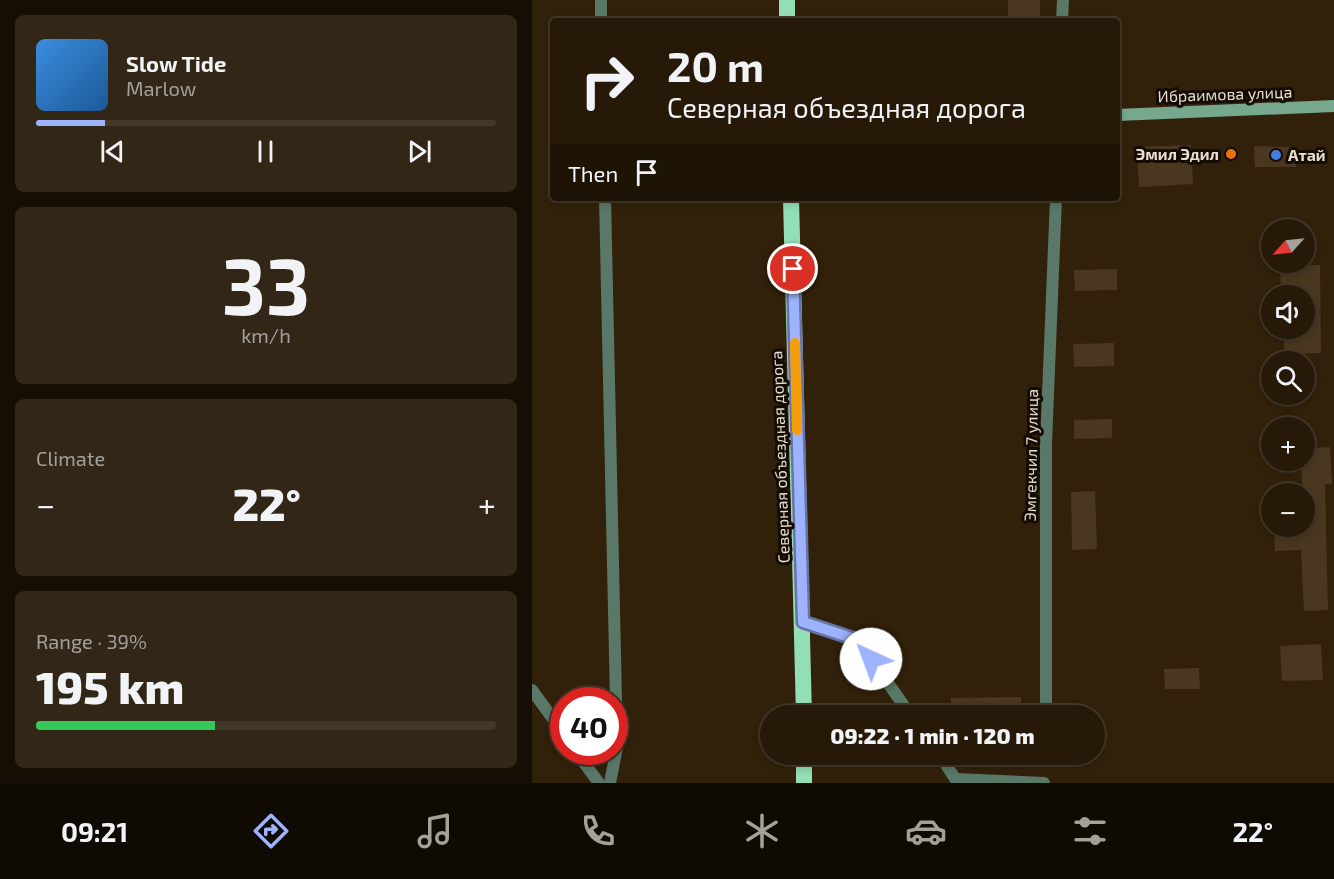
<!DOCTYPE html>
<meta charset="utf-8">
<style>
:root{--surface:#261908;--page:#322616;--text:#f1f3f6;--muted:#a4a09c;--line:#423829;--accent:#9eb3fd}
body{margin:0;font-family:"Exo 2",sans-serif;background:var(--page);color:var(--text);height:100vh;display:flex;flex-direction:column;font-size:22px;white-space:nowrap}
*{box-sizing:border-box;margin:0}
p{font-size:20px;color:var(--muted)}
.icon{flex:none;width:33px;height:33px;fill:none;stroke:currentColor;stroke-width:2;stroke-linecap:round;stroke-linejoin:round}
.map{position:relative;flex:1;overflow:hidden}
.side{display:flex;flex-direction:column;gap:15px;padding:15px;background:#150e04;width:532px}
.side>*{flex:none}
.guide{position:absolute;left:18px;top:18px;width:570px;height:183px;border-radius:6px;box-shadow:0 3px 9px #0003,0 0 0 2px var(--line);background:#261908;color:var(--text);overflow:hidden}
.needle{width:39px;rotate:243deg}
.fabs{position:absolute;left:729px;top:219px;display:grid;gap:12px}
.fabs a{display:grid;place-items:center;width:54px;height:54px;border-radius:50%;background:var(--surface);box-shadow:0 3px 9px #0003,0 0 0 2px var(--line);font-size:30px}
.speed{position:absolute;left:18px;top:687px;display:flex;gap:12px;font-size:30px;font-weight:700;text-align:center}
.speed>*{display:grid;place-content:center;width:78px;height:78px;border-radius:50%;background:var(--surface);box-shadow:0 3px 9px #0003,0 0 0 2px var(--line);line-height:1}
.speed .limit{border:9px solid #d22;background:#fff;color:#111}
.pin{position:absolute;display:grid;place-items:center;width:51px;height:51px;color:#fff;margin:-26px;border:3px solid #fff;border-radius:50%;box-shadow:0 2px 6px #0007}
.me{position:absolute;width:66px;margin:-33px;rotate:317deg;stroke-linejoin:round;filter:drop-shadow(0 0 4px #0008)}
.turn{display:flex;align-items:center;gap:21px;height:126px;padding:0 18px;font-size:27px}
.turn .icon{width:78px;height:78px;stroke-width:2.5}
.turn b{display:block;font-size:42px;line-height:51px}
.then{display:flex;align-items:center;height:57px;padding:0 18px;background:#0003;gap:12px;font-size:22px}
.big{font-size:45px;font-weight:800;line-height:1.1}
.side .card{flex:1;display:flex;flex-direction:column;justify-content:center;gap:9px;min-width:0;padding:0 21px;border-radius:9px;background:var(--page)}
.side .dial{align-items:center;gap:0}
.dial b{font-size:78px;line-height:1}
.song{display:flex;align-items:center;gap:18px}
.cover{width:72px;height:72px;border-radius:9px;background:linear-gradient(135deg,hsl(210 70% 55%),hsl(210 70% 35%))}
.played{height:6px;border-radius:3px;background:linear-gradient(90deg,var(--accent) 15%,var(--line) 15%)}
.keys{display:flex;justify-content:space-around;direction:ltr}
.heat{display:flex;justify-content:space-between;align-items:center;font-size:33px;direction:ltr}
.charge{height:9px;border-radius:4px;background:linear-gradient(90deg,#34c759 39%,var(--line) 0)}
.trip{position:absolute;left:228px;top:705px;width:345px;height:60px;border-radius:30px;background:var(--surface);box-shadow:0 3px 9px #0003,0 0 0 2px var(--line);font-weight:800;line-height:60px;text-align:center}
.tab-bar{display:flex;height:96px;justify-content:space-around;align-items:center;background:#0f0a03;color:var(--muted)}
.tab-bar .icon{width:42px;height:42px}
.tab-bar .active{color:var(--accent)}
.tab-bar b{font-size:27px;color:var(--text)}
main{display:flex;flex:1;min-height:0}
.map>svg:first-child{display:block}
.building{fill:#493720}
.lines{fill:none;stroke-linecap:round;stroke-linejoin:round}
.service{stroke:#597867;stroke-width:12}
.minor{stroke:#597867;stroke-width:12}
.tertiary{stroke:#597867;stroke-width:12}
.secondary{stroke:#75a88c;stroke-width:12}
.trunk{stroke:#94deb6;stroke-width:16}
.route-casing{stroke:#6774a4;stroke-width:15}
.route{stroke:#9eb3fd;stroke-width:10}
.slow{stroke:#f59e0b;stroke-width:10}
.food-dot{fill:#e8710a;stroke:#140c04;stroke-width:2}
.shop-dot{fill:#3f7fe0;stroke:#140c04;stroke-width:2}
.labels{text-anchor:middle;stroke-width:6;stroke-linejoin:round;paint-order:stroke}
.street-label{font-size:16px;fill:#e8ddd0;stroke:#140c04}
.poi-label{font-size:16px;font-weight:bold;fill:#e8ddd0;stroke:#140c04;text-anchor:end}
</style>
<main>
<section class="side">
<div class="card">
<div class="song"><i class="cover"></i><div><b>Slow Tide</b><p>Marlow</p></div></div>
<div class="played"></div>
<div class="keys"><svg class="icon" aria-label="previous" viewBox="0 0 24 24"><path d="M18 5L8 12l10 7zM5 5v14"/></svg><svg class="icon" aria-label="pause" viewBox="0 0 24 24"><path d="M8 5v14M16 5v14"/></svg><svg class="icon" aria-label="next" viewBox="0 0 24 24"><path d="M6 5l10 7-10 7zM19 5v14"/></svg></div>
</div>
<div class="card dial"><b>33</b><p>km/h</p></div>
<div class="card"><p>Climate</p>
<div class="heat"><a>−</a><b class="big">22°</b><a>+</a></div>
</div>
<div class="card"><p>Range · 39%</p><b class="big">195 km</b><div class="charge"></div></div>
</section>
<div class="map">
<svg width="802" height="783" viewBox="0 0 802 783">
<rect width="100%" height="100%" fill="#32210a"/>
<g class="building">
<path d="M 476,0 L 508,0 L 508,20 L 476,19 Z"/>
<path d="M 659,145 L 661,184 L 607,187 L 605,147 Z"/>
<path d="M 722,146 L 764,147 L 764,167 L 723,167 Z"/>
<path d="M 788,265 L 789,353 L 752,354 L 752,328 L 772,328 L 772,296 L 749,296 L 748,266 Z"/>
<path d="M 585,269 L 585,290 L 543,291 L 542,270 Z"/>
<path d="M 582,343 L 582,366 L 542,367 L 541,344 Z"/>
<path d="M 580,419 L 580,438 L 542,439 L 542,420 Z"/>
<path d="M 798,447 L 800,484 L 793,484 L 796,610 L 772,611 L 769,550 L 743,551 L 742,532 L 772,531 L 772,485 L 770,485 L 769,460 L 772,460 L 772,448 Z"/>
<path d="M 563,491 L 565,549 L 540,550 L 539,492 Z"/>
<path d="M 789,644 L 791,680 L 750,681 L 748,646 Z"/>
<path d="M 667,668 L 668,689 L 633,689 L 632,669 Z"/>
<path d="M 489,697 L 489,716 L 419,716 L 419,698 Z"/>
</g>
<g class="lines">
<path class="service" d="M 424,779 L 512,783"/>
<g class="minor">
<path d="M 69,0 L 69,21"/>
<path d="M 530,21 L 531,0"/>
<path d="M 73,198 L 85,747 L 78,783"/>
<path d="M 0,690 L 32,734"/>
<path d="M 514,713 L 514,443 L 524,198"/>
<path d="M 44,752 L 67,783"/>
</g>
<g class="tertiary">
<path d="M 271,622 L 326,640 L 379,716"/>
<path d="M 407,754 L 426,783"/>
</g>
<path class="secondary" d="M 585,115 L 802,106"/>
<g class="trunk">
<path d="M 255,0 L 255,21"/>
<path d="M 259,198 L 272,716"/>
<path d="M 272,754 L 272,783"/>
</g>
</g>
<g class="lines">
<defs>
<path id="route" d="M 261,269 L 271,622 L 326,640 L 339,659"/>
</defs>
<use href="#route" class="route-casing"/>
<use href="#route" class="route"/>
<path class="slow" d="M 263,343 L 265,430"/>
</g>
<circle class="food-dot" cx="699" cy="154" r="6"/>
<circle class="shop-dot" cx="744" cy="155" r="6"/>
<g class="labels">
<g class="street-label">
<text transform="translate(693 94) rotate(-2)" y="6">Ибраимова улица</text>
<text transform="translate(499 455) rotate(-89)" y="6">Эмгекчил 7 улица</text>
<text transform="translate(248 457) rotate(-92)" y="6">Северная объездная дорога</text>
</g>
<g class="poi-label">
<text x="687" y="160">Эмил Эдил</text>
<text x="756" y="161" text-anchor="start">Атай</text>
</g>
</g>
</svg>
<div class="fabs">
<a><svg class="needle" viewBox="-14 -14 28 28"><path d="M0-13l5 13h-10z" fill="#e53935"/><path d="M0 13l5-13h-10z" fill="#a4a09c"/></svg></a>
<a><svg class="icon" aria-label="sound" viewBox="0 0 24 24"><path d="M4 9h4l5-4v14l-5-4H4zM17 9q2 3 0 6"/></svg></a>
<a><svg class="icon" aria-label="search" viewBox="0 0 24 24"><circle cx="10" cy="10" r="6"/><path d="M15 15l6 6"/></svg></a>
<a>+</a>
<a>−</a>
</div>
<div class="speed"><div class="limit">40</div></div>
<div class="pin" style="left:261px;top:269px;background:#d93025"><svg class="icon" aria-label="arrive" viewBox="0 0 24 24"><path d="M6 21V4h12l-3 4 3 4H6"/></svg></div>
<svg class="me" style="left:339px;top:659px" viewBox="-20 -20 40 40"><circle r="19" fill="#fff"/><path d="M0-13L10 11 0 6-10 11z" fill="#9eb3fd"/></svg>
<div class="trip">09:22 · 1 min · 120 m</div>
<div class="guide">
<div class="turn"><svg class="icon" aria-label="right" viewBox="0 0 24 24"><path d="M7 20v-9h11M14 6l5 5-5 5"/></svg><div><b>20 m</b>Северная объездная дорога</div></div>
<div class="then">Then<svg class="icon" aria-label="arrive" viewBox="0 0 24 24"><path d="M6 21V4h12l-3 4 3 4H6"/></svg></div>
</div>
</div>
</main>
<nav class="tab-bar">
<b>09:21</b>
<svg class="icon active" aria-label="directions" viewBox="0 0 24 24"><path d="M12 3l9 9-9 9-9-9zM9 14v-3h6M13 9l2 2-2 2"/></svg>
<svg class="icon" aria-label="music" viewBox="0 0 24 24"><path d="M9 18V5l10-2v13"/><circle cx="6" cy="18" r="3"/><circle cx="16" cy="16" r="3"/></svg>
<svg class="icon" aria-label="phone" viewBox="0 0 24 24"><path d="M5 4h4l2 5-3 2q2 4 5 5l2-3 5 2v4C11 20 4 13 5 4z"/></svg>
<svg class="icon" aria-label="climate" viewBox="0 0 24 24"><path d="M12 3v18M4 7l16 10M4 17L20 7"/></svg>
<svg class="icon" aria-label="car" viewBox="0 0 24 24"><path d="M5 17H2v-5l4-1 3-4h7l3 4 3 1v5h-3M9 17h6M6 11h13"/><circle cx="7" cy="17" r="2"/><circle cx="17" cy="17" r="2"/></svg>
<svg class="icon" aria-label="filters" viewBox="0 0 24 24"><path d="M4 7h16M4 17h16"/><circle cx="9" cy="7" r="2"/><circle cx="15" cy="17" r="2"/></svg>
<b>22°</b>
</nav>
